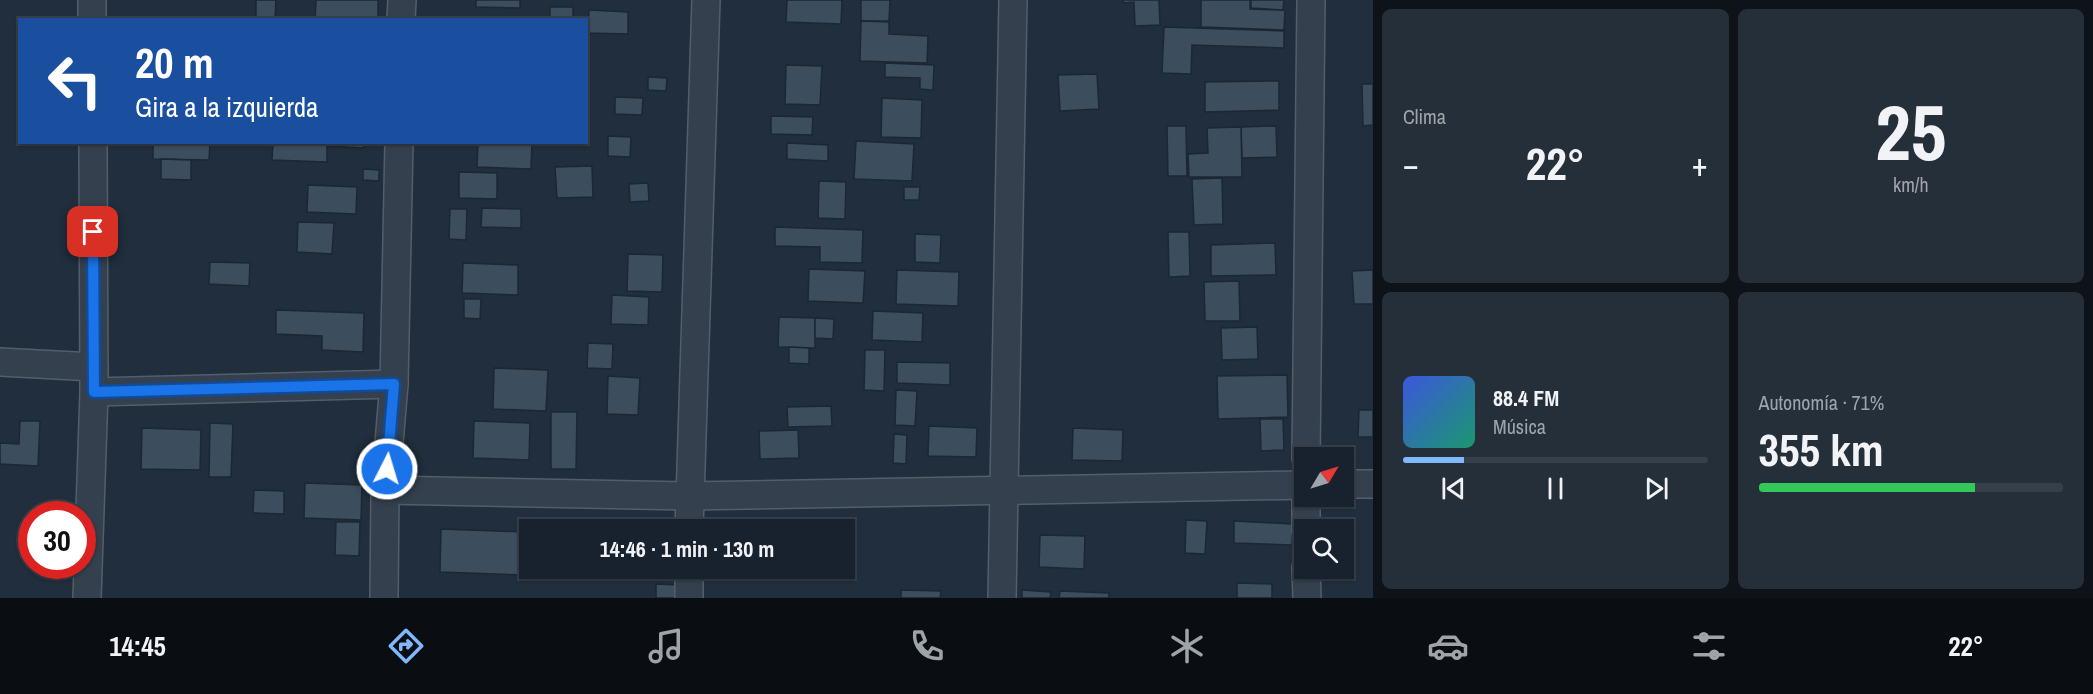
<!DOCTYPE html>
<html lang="es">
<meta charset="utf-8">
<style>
:root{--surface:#18222e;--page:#252f3a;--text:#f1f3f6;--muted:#9fa4aa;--line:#363f4a;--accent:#7fb8ff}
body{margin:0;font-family:"Archivo Narrow",sans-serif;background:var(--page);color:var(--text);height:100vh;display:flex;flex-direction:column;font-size:22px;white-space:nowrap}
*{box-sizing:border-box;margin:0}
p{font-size:20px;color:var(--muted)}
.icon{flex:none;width:33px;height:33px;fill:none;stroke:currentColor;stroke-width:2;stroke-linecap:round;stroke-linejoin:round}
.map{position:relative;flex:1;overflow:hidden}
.sheet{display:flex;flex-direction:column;gap:9px;padding:9px;background:#0d1319;width:720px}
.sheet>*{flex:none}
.top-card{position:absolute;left:18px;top:18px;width:570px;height:126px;border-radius:0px;box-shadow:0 2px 4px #0004,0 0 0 2px var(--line);background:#1a4fa0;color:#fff;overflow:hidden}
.needle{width:39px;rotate:52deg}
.tools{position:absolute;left:1294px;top:447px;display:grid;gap:12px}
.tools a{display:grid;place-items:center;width:60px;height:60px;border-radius:0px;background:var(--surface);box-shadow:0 2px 4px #0004,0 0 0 2px var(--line);font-size:30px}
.speed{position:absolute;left:18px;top:501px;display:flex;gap:12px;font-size:30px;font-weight:700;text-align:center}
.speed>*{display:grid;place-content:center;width:78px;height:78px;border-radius:50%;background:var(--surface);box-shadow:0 2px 4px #0004,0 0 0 2px var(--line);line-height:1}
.speed .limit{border:9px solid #d22;background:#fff;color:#111}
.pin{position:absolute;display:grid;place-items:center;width:51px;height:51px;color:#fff;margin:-26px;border-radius:12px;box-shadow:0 3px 9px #0006}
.me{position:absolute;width:66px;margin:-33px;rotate:5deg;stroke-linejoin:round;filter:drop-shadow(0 0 4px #0008)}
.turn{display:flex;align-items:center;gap:21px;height:126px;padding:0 18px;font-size:27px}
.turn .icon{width:78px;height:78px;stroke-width:2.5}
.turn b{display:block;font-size:42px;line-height:51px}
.big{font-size:45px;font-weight:800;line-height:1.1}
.sheet .widget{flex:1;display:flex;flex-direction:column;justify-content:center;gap:9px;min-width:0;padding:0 21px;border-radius:9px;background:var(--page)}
.sheet .dial{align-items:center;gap:0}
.dial b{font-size:78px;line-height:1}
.song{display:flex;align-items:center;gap:18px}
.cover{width:72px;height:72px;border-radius:9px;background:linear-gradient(135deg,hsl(230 70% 55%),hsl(160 70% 35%))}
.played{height:6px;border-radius:3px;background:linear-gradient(90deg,var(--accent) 20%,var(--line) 20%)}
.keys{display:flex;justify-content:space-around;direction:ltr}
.heat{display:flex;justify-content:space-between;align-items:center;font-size:33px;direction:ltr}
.charge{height:9px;border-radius:4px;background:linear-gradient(90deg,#34c759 71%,var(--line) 0)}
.sheet .tiles{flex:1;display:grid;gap:9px;grid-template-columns:repeat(2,1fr)}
.trip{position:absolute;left:519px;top:519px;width:336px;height:60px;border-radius:0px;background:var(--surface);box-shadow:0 2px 4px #0004,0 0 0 2px var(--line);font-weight:800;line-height:60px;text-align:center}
.dock{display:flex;height:96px;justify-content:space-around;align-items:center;background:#0a0e12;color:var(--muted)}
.dock .icon{width:42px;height:42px}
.dock .selected{color:var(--accent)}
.dock b{font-size:27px;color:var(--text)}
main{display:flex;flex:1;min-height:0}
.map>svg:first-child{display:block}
.building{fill:#3c4d5d;stroke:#1c2734;stroke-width:1.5}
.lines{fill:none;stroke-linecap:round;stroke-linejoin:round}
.street-casing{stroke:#535e6b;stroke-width:30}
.street{stroke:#34404d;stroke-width:27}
.route-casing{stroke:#114b97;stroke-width:15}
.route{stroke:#1a73e8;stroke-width:10}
</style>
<main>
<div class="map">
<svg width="1373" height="598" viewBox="0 0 1373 598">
<rect width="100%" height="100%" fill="#202e3d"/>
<g class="building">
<path d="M 256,0 L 276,0 L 275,20 L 256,20 Z"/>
<path d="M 316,0 L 378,0 L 378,20 L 315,20 Z"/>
<path d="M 476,0 L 520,0 L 520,8 L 476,7 Z"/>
<path d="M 787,0 L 842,0 L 841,24 L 786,22 Z"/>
<path d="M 861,0 L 890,0 L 889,21 L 861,21 Z"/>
<path d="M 1123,0 L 1159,0 L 1160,25 L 1135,26 L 1134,2 L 1124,3 Z"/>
<path d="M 1201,0 L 1250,0 L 1250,9 L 1285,10 L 1284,30 L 1201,27 Z"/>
<path d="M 1251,0 L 1284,0 L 1283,10 L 1251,8 Z"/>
<rect x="550" y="7" width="23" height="13"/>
<path d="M 589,10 L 628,12 L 628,34 L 588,33 Z"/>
<path d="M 861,21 L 889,22 L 889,34 L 928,36 L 927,63 L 860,61 Z"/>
<path d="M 1164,27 L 1284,31 L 1284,48 L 1192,45 L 1191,74 L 1162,73 Z"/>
<path d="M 885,63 L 934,65 L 933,90 L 920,89 L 920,78 L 885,77 Z"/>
<path d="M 786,65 L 822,66 L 820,105 L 785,104 Z"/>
<path d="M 1097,74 L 1099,109 L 1060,111 L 1058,75 Z"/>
<path d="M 648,77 L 667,78 L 666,91 L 648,90 Z"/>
<path d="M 1279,81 L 1279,110 L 1205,112 L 1205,82 Z"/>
<path d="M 1362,84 L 1373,84 L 1373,125 L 1363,126 Z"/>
<path d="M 615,97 L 643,98 L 642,115 L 615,114 Z"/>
<path d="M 882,98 L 922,100 L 921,138 L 881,137 Z"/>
<path d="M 771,116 L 813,117 L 812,135 L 771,134 Z"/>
<path d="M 1167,126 L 1186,126 L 1187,176 L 1168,176 Z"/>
<path d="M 1276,126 L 1277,157 L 1242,158 L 1241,127 Z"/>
<path d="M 1241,127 L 1242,177 L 1189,177 L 1188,154 L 1208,153 L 1207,128 Z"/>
<path d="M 608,136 L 631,137 L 630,157 L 608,156 Z"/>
<path d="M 856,141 L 914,144 L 912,181 L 854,179 Z"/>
<path d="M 153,142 L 210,142 L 209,160 L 153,159 Z"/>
<path d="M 304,142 L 364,142 L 364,148 L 327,146 L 327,162 L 272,160 L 273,143 Z"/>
<path d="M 478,142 L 532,142 L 531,169 L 477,167 Z"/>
<path d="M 787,143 L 828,145 L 828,161 L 787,159 Z"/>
<path d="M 161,159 L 191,160 L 191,180 L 161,179 Z"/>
<path d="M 592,166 L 593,197 L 557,198 L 555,167 Z"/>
<path d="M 363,169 L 379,170 L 379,181 L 363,180 Z"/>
<path d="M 459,172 L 497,173 L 497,199 L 459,198 Z"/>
<path d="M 1222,178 L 1223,224 L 1194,225 L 1192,179 Z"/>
<path d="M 819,181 L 846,182 L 845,219 L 818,218 Z"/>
<path d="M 648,183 L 649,201 L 630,202 L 629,184 Z"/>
<path d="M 308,185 L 357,187 L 356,214 L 307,212 Z"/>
<path d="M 904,187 L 920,187 L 919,200 L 904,200 Z"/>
<path d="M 482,208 L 521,209 L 521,228 L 481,227 Z"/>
<path d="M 450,209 L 467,209 L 466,240 L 449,239 Z"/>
<path d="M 298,222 L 334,223 L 332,254 L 297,252 Z"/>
<path d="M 775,227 L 863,230 L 862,263 L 820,262 L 820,247 L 775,246 Z"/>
<path d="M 1168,232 L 1189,232 L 1190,276 L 1169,277 Z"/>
<path d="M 915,234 L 941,235 L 940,263 L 915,262 Z"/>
<path d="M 1275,243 L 1276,275 L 1211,276 L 1211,245 Z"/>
<path d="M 628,254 L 663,255 L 662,292 L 627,291 Z"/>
<path d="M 210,262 L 250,263 L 249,286 L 209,284 Z"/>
<path d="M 463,263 L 518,265 L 518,295 L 462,293 Z"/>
<path d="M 809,269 L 865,271 L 863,303 L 808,301 Z"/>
<path d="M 897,270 L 959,272 L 958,306 L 896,304 Z"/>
<path d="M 1373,270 L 1373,304 L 1354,304 L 1352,271 Z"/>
<path d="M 1239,281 L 1240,321 L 1205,321 L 1204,282 Z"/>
<path d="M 612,295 L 649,297 L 648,325 L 611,324 Z"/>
<path d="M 464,299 L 481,299 L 480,319 L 464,318 Z"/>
<path d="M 276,310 L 364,313 L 363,352 L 322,350 L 322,336 L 276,334 Z"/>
<path d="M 873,311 L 923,313 L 922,342 L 872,340 Z"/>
<path d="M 779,317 L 815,318 L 815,348 L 778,347 Z"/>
<path d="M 815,318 L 834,319 L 833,339 L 815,338 Z"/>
<path d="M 1257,327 L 1258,359 L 1222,360 L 1221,328 Z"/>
<path d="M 588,343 L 613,344 L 612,369 L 587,368 Z"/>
<path d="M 789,347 L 809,348 L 809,364 L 789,363 Z"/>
<path d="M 865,350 L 885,350 L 884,391 L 864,390 Z"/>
<path d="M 897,362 L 950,363 L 950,385 L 897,383 Z"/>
<path d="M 494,368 L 548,370 L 546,411 L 493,409 Z"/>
<path d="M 1287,375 L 1288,417 L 1218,419 L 1217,376 Z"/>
<path d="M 608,376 L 640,378 L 638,415 L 607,414 Z"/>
<path d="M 896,390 L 917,391 L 915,426 L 895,425 Z"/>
<path d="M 831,406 L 832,426 L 788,427 L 787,407 Z"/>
<path d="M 1359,410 L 1373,410 L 1373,437 L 1358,437 Z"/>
<path d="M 551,412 L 577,412 L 576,469 L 551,469 Z"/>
<path d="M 1260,419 L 1283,419 L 1284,450 L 1261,451 Z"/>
<path d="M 20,421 L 40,421 L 38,466 L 0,464 L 0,443 L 19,444 Z"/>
<path d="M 474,421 L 530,423 L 529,460 L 473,458 Z"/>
<path d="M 210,423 L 233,424 L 231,477 L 209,477 Z"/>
<path d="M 929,426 L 977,428 L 976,457 L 928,456 Z"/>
<path d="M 142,428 L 201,430 L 200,470 L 141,469 Z"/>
<path d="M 1073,428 L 1123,430 L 1122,461 L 1072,460 Z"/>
<path d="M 798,430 L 799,458 L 760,459 L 759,431 Z"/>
<path d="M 894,434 L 907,435 L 906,464 L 893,463 Z"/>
<path d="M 305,483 L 362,485 L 361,520 L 304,518 Z"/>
<path d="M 254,490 L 284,491 L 284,514 L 253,513 Z"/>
<path d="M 1186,520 L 1207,521 L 1205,554 L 1185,553 Z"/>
<path d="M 1234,521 L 1293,524 L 1292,545 L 1234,543 Z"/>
<path d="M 336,522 L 360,522 L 359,556 L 335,555 Z"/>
<path d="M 441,529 L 526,532 L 525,575 L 440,572 Z"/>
<path d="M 1040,535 L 1085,536 L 1084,569 L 1039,567 Z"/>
<path d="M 552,568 L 577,568 L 577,579 L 552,578 Z"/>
<path d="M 759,568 L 799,568 L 799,576 L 759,575 Z"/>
<path d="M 1237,583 L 1272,584 L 1272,598 L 1237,598 Z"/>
<path d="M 656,584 L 678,585 L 678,598 L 656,598 Z"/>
<path d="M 901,590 L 941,591 L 940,598 L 901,598 Z"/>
<path d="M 1022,590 L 1051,592 L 1050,598 L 1022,598 Z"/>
<path d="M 1060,591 L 1109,593 L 1109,598 L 1059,598 Z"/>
</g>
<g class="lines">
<defs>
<g id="street">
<path d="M 92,0 L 92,20"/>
<path d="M 401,20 L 402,0"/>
<path d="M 0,362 L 94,367"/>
<path d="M 94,392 L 394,384"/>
<path d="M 1306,458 L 1311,0"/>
<path d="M 1344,484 L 1373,484"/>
<path d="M 385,490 L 688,496 L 1305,485"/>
<path d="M 1306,496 L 1306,530"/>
<path d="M 689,530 L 706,0"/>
<path d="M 689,568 L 689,598"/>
<path d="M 1306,568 L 1307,598"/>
<path d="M 87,598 L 94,392 L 93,142"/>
<path d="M 384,598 L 385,490 L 394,384 L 399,142"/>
<path d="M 1002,598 L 1013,0"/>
</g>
</defs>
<use href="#street" class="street-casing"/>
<use href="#street" class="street"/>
</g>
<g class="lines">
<defs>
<path id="route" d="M 93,232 L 94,392 L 394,384 L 387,469"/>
</defs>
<use href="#route" class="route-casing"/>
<use href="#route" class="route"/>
</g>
</svg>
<div class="tools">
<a><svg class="needle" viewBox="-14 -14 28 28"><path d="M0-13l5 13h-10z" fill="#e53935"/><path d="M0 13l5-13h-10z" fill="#9fa4aa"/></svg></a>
<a><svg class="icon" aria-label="search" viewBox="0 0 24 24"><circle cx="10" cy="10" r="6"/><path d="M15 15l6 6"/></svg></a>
</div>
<div class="speed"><div class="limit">30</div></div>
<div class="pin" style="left:93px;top:232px;background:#d93025"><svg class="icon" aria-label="arrive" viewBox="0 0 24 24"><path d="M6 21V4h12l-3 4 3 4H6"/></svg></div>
<svg class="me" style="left:387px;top:469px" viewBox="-20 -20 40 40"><circle r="17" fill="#1a73e8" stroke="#fff" stroke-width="3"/><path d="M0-11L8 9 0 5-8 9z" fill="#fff"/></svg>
<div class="trip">14:46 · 1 min · 130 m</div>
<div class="top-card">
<div class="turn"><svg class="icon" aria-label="left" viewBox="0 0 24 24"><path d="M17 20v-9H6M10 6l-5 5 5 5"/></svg><div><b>20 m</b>Gira a la izquierda</div></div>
</div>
</div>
<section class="sheet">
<div class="tiles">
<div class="widget"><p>Clima</p>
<div class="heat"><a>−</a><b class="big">22°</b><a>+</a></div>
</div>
<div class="widget dial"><b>25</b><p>km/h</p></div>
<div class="widget">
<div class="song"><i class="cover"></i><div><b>88.4 FM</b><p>Música</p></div></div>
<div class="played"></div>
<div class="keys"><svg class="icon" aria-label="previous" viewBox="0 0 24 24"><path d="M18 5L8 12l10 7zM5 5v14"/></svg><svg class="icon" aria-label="pause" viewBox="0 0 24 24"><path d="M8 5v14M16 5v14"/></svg><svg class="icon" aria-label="next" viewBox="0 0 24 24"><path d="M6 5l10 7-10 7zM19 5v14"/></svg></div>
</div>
<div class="widget"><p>Autonomía · 71%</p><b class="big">355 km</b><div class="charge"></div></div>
</div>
</section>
</main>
<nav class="dock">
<b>14:45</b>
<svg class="icon selected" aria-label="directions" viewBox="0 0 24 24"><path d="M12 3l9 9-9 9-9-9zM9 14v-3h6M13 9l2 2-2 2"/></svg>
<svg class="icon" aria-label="music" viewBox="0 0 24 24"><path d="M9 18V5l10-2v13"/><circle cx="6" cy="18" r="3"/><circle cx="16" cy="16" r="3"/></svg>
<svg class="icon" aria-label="phone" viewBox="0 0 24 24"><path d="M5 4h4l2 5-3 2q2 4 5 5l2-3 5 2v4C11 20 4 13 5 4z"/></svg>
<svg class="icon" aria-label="climate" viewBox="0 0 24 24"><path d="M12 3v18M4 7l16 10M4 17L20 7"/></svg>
<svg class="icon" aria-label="car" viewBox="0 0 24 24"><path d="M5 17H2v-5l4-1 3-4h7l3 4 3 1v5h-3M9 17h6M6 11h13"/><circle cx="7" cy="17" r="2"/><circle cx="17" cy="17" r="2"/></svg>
<svg class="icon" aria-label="filters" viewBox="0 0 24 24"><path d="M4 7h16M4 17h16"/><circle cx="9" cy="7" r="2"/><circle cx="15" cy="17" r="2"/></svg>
<b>22°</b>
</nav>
